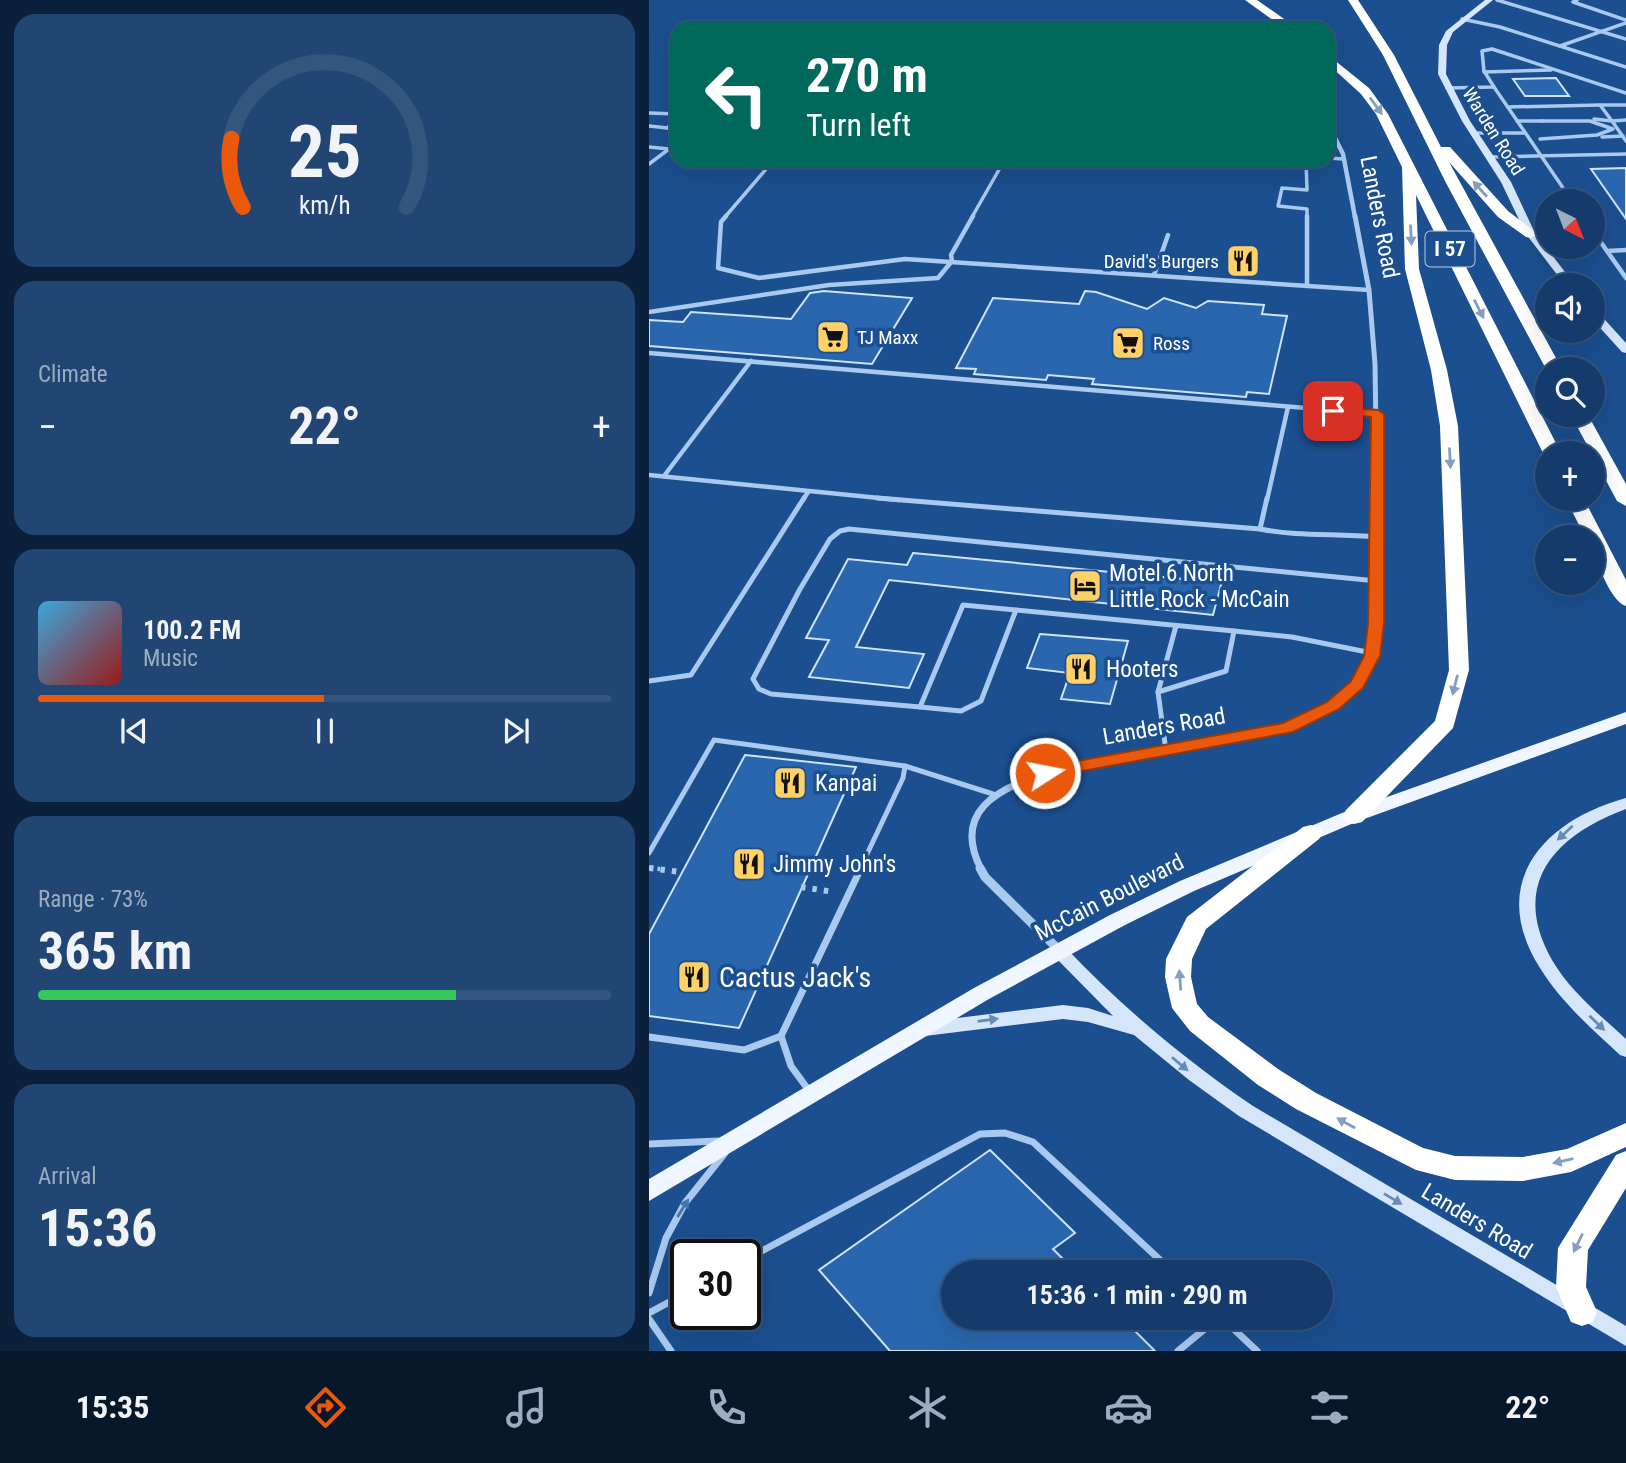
<!DOCTYPE html>
<meta charset="utf-8">
<style>
:root{--surface:#143b6b;--page:#214673;--text:#f1f3f6;--muted:#9dadc1;--line:#33557e;--accent:#ea580c}
body{margin:0;font-family:"Roboto Condensed",sans-serif;background:var(--page);color:var(--text);height:100vh;display:flex;flex-direction:column;font-size:26px;white-space:nowrap}
*{box-sizing:border-box;margin:0}
p{font-size:23px;color:var(--muted)}
.icon{flex:none;width:38px;height:38px;fill:none;stroke:currentColor;stroke-width:2;stroke-linecap:round;stroke-linejoin:round}
.map{position:relative;flex:1;overflow:hidden}
.side{display:flex;flex-direction:column;gap:14px;padding:14px;background:#0b203b;width:649px}
.side>*{flex:none}
.hud{position:absolute;left:21px;top:21px;width:665px;height:147px;border-radius:21px;box-shadow:0 7px 28px #0002,0 0 0 2px var(--line);background:#00695c;color:#fff;overflow:hidden}
.needle{width:46px;rotate:138deg}
.controls{position:absolute;left:886px;top:189px;display:grid;gap:14px}
.controls a{display:grid;place-items:center;width:70px;height:70px;border-radius:50%;background:var(--surface);box-shadow:0 7px 28px #0002,0 0 0 2px var(--line);font-size:35px}
.speed{position:absolute;left:21px;top:1239px;display:flex;gap:14px;font-size:35px;font-weight:700;text-align:center}
.speed>*{display:grid;place-content:center;width:91px;height:91px;border-radius:50%;background:var(--surface);box-shadow:0 7px 28px #0002,0 0 0 2px var(--line);line-height:1}
.speed .limit{border:4px solid #111;border-radius:10px;background:#fff;color:#111}
.pin{position:absolute;display:grid;place-items:center;width:60px;height:60px;color:#fff;margin:-30px;border-radius:14px;box-shadow:0 4px 10px #0006}
.me{position:absolute;width:77px;margin:-38px;rotate:79deg;stroke-linejoin:round;filter:drop-shadow(0 0 5px #0008)}
.turn{display:flex;align-items:center;gap:24px;height:147px;padding:0 21px;font-size:32px}
.turn .icon{width:91px;height:91px;stroke-width:2.5}
.turn b{display:block;font-size:49px;line-height:60px}
.big{font-size:52px;font-weight:700;line-height:1.1}
.side .card{flex:1;display:flex;flex-direction:column;justify-content:center;gap:10px;min-width:0;padding:0 24px;border-radius:21px;background:var(--page)}
.side .dial{align-items:center;gap:0}
.dial svg{height:182px;overflow:visible;fill:none;stroke:var(--line);stroke-width:7;stroke-linecap:round;text-anchor:middle}
.dial text{fill:var(--text);stroke:none}
.song{display:flex;align-items:center;gap:21px}
.cover{width:84px;height:84px;border-radius:10px;background:linear-gradient(135deg,hsl(200 70% 55%),hsl(0 70% 35%))}
.played{height:7px;border-radius:4px;background:linear-gradient(90deg,var(--accent) 50%,var(--line) 50%)}
.keys{display:flex;justify-content:space-around;direction:ltr}
.heat{display:flex;justify-content:space-between;align-items:center;font-size:38px;direction:ltr}
.charge{height:10px;border-radius:5px;background:linear-gradient(90deg,#34c759 73%,var(--line) 0)}
.trip{position:absolute;left:292px;top:1260px;width:392px;height:70px;border-radius:35px;background:var(--surface);box-shadow:0 7px 28px #0002,0 0 0 2px var(--line);font-weight:700;line-height:70px;text-align:center}
.dock{display:flex;height:112px;justify-content:space-around;align-items:center;background:#08182b;color:var(--muted)}
.dock .icon{width:49px;height:49px}
.dock .active{color:var(--accent)}
.dock b{font-size:32px;color:var(--text)}
main{display:flex;flex:1;min-height:0}
.map>svg:first-child{display:block}
.building{fill:#2a66ad;stroke:#cfe3fa;stroke-width:2}
.lines{fill:none;stroke-linecap:round;stroke-linejoin:round}
.path-far1{stroke:#a9c9ee;stroke-width:4.5;stroke-dasharray:3.5 5;stroke-linecap:butt}
.path{stroke:#a9c9ee;stroke-width:6;stroke-dasharray:4.5 7;stroke-linecap:butt}
.lane-far3{stroke:#a9c9ee;stroke-width:3.5}
.lane-far2{stroke:#a9c9ee;stroke-width:4.5}
.lane-far1{stroke:#a9c9ee;stroke-width:5}
.lane{stroke:#a9c9ee;stroke-width:7}
.street-far3{stroke:#a9c9ee;stroke-width:4.5}
.street-far2{stroke:#a9c9ee;stroke-width:5}
.street-far1{stroke:#a9c9ee;stroke-width:7}
.street{stroke:#a9c9ee;stroke-width:9}
.secondary{fill:#d6e6fa;fill-rule:evenodd}
.primary{fill:#f0f6ff;fill-rule:evenodd}
.highway{fill:#fff;fill-rule:evenodd}
.oneway{fill:#829ec1}
.oneway2{fill:#668bba}
.oneway3{fill:#4674ac}
.route{fill:#ea580c;stroke:#983908;stroke-width:2}
.labels{text-anchor:middle;stroke-width:7;stroke-linejoin:round;paint-order:stroke}
.far-street-label{font-size:19px;fill:#fff;stroke:#1b4f8f}
.far-poi-label{font-size:19px;fill:#fff;stroke:#1b4f8f;text-anchor:start}
.shield{fill:#1b4f8f;stroke:#bbcadd;stroke-width:2}
.shield-label{font-size:21px;font-weight:bold;fill:#fff}
.street-label{font-size:23px;fill:#fff;stroke:#1b4f8f}
.poi-label{font-size:23px;fill:#fff;stroke:#1b4f8f;text-anchor:start}
.near-poi-label{font-size:28px;fill:#fff;stroke:#1b4f8f;text-anchor:start}
</style>
<main>
<section class="side">
<div class="card dial"><svg viewBox="0 0 100 80">
<path d="M14 69A42 42 0 1 1 86 69"/>
<path d="M14 69A42 42 0 0 1 9 39" stroke="#ea580c"/>
<text x="50" y="56" font-size="32" font-weight="700">25</text>
<text x="50" y="72" font-size="11">km/h</text>
</svg></div>
<div class="card"><p>Climate</p>
<div class="heat"><a>−</a><b class="big">22°</b><a>+</a></div>
</div>
<div class="card">
<div class="song"><i class="cover"></i><div><b>100.2 FM</b><p>Music</p></div></div>
<div class="played"></div>
<div class="keys"><svg class="icon" aria-label="previous" viewBox="0 0 24 24"><path d="M18 5L8 12l10 7zM5 5v14"/></svg><svg class="icon" aria-label="pause" viewBox="0 0 24 24"><path d="M8 5v14M16 5v14"/></svg><svg class="icon" aria-label="next" viewBox="0 0 24 24"><path d="M6 5l10 7-10 7zM19 5v14"/></svg></div>
</div>
<div class="card"><p>Range · 73%</p><b class="big">365 km</b><div class="charge"></div></div>
<div class="card"><p>Arrival</p><b class="big">15:36</b></div>
</section>
<div class="map">
<svg width="977" height="1351" viewBox="0 0 977 1351">
<rect width="100%" height="100%" fill="#1b4f8f"/>
<g class="building">
<path d="M 907,78 L 920,96 L 876,96 L 864,79 Z"/>
<path d="M 977,168 L 977,219 L 942,169 Z"/>
<path d="M 175,291 L 263,298 L 223,364 L 0,346 L 0,320 L 34,322 L 42,312 L 142,319 L 161,293 Z"/>
<path d="M 436,291 L 447,292 L 498,309 L 515,298 L 547,308 L 559,301 L 615,305 L 613,314 L 638,316 L 620,394 L 598,392 L 597,397 L 443,384 L 445,379 L 399,375 L 397,380 L 325,374 L 327,369 L 307,368 L 344,298 L 430,304 Z"/>
<path d="M 264,553 L 535,579 L 573,581 L 564,615 L 240,580 L 207,647 L 275,654 L 260,688 L 160,677 L 180,640 L 157,638 L 199,559 L 258,565 Z"/>
<path d="M 391,634 L 479,641 L 461,704 L 412,699 L 421,673 L 378,668 Z"/>
<path d="M 96,755 L 207,767 L 90,1028 L 0,1016 L 0,934 Z"/>
<path d="M 341,1150 L 426,1233 L 404,1249 L 427,1272 L 304,1272 L 304,1318 L 473,1318 L 506,1351 L 241,1351 L 170,1270 Z"/>
</g>
<g class="lines">
<path class="path-far1" d="M 0,868 L 11,869"/>
<g class="path">
<path d="M 0,868 L 32,872"/>
<path d="M 152,887 L 185,892"/>
</g>
<g class="lane-far3">
<path d="M 848,0 L 977,39"/>
<path d="M 928,0 L 924,2 L 977,20"/>
<path d="M 813,19 L 851,27 L 977,67"/>
<path d="M 911,46 L 977,23"/>
<path d="M 835,72 L 902,70"/>
<path d="M 845,87 L 923,201"/>
<path d="M 798,88 L 845,87 L 835,71 L 833,51 L 843,49 L 977,93"/>
<path d="M 977,105 L 951,105 L 963,121 L 977,120"/>
<path d="M 859,107 L 951,105"/>
<path d="M 0,113 L 28,114"/>
<path d="M 945,119 L 963,121 L 977,141"/>
<path d="M 868,121 L 893,121"/>
<path d="M 0,126 L 28,129"/>
<path d="M 18,128 L 28,119"/>
<path d="M 825,133 L 876,133"/>
<path d="M 953,137 L 974,136"/>
<path d="M 891,139 L 948,135 L 964,129 L 941,121 L 892,121"/>
<path d="M 0,147 L 20,149"/>
<path d="M 841,157 L 977,154"/>
<path d="M 679,158 L 695,159"/>
<path d="M 657,161 L 658,190 L 633,188 L 629,206 L 658,209 L 658,217"/>
<path d="M 0,164 L 20,149"/>
<path d="M 76,217 L 124,161"/>
<path d="M 323,217 L 355,161"/>
</g>
<g class="lane-far2">
<path d="M 77,216 L 72,222 L 69,268 L 110,278 L 256,259 L 720,290"/>
<path d="M 658,216 L 658,286"/>
<path d="M 943,230 L 958,251 L 977,250"/>
<path d="M 958,251 L 977,278"/>
<path d="M 505,275 L 519,235"/>
<path d="M 0,312 L 180,285 L 289,278 L 303,261 L 302,255 L 324,216"/>
<path d="M 0,353 L 729,414"/>
<path d="M 0,475 L 250,500"/>
<path d="M 15,476 L 102,361"/>
<path d="M 154,500 L 159,492"/>
<path d="M 618,500 L 639,407"/>
</g>
<g class="lane-far1">
<path d="M 228,498 L 611,529 C 651,537 687,533 728,537"/>
<path d="M 611,529 L 618,498"/>
<path d="M 585,631 L 314,605 L 271,707 L 122,694 L 110,689 L 104,679 L 151,589 L 181,539 L 191,531 L 200,529 L 728,581"/>
<path d="M 0,681 L 42,675 L 155,498"/>
<path d="M 509,692 L 527,626"/>
<path d="M 271,707 L 312,711 L 332,701 L 367,610"/>
<path d="M 517,751 L 509,692 L 577,671 L 585,631 L 643,637 L 723,653"/>
<path d="M 256,766 L 344,794"/>
<path d="M 0,853 L 65,740 L 256,766 L 254,778 L 211,869"/>
</g>
<g class="lane">
<path d="M 132,1036 L 142,1066 L 161,1092"/>
<path d="M 0,1037 L 95,1050 L 132,1036 L 212,868"/>
<path d="M 0,1144 L 69,1141"/>
<path d="M 96,1260 L 331,1134 L 356,1133 L 384,1142 L 524,1272"/>
<path d="M 0,1293 L 17,1238 L 36,1203 L 76,1153"/>
<path d="M 0,1313 L 37,1293"/>
<path d="M 573,1318 L 608,1351"/>
<path d="M 0,1319 L 22,1351"/>
<path d="M 529,1351 L 569,1318"/>
</g>
<path class="street-far3" d="M 679,124 L 694,154 L 706,217"/>
<path class="street-far2" d="M 706,216 L 720,290 L 726,364 L 728,500"/>
<path class="street-far1" d="M 332,869 C 303,812 348,789 396,773 L 638,728 L 684,706 L 698,695 L 708,684 L 723,656 L 727,624 L 728,498"/>
<path class="street" d="M 331,868 L 336,877 L 410,950"/>
<g class="secondary">
<path d="M 836,0 L 844,0 L 804,32 L 798,45 L 797,74 L 821,121 L 862,182 L 886,233 L 926,285 L 916,285 L 877,234 L 852,182 L 813,121 L 789,74 L 790,45 L 797,31 Z"/>
<path d="M 943,309 L 947,310 L 977,343 L 977,353 L 973,352 L 943,319 Z"/>
<path d="M 977,798 L 977,809 C 906,835 860,884 903,960 C 921,991 951,1015 977,1039 L 977,1057 L 971,1055 C 942,1028 912,1002 891,968 C 838,884 893,821 977,798 Z"/>
<path d="M 410,945 L 416,947 C 473,1007 535,1059 604,1106 L 977,1326 L 977,1346 L 590,1116 L 540,1080 L 485,1035 L 439,1022 L 414,1019 L 276,1036 L 270,1034 L 267,1029 L 270,1024 L 276,1022 L 414,1005 L 439,1008 L 464,1016 L 404,955 L 402,951 L 404,947 Z"/>
</g>
<path class="primary" d="M 977,712 L 977,724 L 707,822 L 545,891 L 476,925 L 340,999 L 0,1201 L 0,1179 L 325,988 L 461,915 L 531,881 L 693,813 Z"/>
<g class="highway">
<path d="M 596,0 L 608,0 L 648,28 L 635,28 Z"/>
<path d="M 699,0 L 709,0 L 745,55 L 792,147 L 801,147 L 859,211 L 889,234 L 882,238 L 877,237 L 849,217 L 800,162 L 913,369 L 897,369 L 796,181 L 734,55 Z"/>
<path d="M 679,55 L 720,88 L 739,114 L 912,453 L 898,453 L 898,457 L 894,453 L 767,195 L 770,269 L 798,370 L 809,426 L 820,670 L 804,728 L 713,822 L 705,824 L 697,822 L 693,816 L 697,810 L 786,721 L 800,670 L 791,426 L 782,370 L 756,269 L 753,167 L 727,114 L 712,94 L 679,64 Z"/>
<path d="M 922,415 L 939,415 L 977,484 L 977,506 L 968,501 Z"/>
<path d="M 917,499 L 935,499 L 977,580 L 977,606 C 961,602 943,553 943,537 L 936,537 Z"/>
<path d="M 662,825 L 670,827 L 674,833 L 670,839 L 557,929 L 543,959 L 542,977 L 548,1004 L 559,1017 L 629,1069 L 667,1093 L 774,1148 L 806,1156 L 874,1157 L 918,1149 L 977,1123 L 977,1147 L 922,1172 L 874,1181 L 806,1180 L 767,1170 L 647,1109 L 609,1085 L 541,1031 L 523,1008 L 516,977 L 517,959 L 538,917 L 654,827 Z"/>
<path d="M 977,1151 L 977,1188 L 939,1250 L 937,1287 L 948,1312 L 944,1322 L 933,1326 L 922,1322 L 907,1287 L 909,1248 L 967,1155 Z"/>
</g>
</g>
<defs><path id="oneway-solid" d="M-6-.8H1V-3.2L6.5 0L1 3.2V.8H-6Z" transform="scale(1.75)"/></defs>
<g class="oneway">
<use href="#oneway-solid" transform="translate(727 106) rotate(54)"/>
<use href="#oneway-solid" transform="translate(831 189) rotate(-132)"/>
<use href="#oneway-solid" transform="translate(762 235) rotate(87)"/>
<use href="#oneway-solid" transform="translate(830 309) rotate(63)"/>
<use href="#oneway-solid" transform="translate(801 458) rotate(87)"/>
<use href="#oneway-solid" transform="translate(806 685) rotate(104)"/>
<use href="#oneway-solid" transform="translate(531 980) rotate(-94)"/>
<use href="#oneway-solid" transform="translate(697 1123) rotate(-151)"/>
<use href="#oneway-solid" transform="translate(914 1161) rotate(167)"/>
<use href="#oneway-solid" transform="translate(929 1243) rotate(116)"/>
</g>
<g class="oneway2">
<use href="#oneway-solid" transform="translate(916 833) rotate(137)"/>
<use href="#oneway-solid" transform="translate(339 1020) rotate(-8)"/>
<use href="#oneway-solid" transform="translate(948 1023) rotate(44)"/>
<use href="#oneway-solid" transform="translate(531 1064) rotate(40)"/>
<use href="#oneway-solid" transform="translate(744 1199) rotate(31)"/>
</g>
<use class="oneway3" href="#oneway-solid" transform="translate(34 1208) rotate(-58)"/>
<path class="route" d="M 684,407 L 729,410 L 735,414 L 735,624 L 731,656 L 714,688 L 690,709 L 644,732 L 396,778 L 390,777 L 388,773 L 390,769 L 396,767 L 634,723 L 678,702 L 702,681 L 715,656 L 719,624 L 722,417 L 680,413 L 678,411 Z"/>
<defs>
<symbol id="restaurant-square" viewBox="-11 -11 22 22"><rect x="-9" y="-9" width="18" height="18" rx="4" fill="#ffd166" stroke="#1b4f8f"/><path d="M-5-6h1v4h1v-4h1v4h1v-4h1v5L-1.5 .5V6h-2V.5L-5-1ZM5-6V6H3V1.5H1.5Q1.5-4 5-6Z" fill="#111"/></symbol>
<symbol id="supermarket-square" viewBox="-11 -11 22 22"><rect x="-9" y="-9" width="18" height="18" rx="4" fill="#ffd166" stroke="#1b4f8f"/><path d="M-6-5.5h2.5l.6 2H6L4.5 2H-2.5L-4.4-4H-6ZM-1.5 3.2a1.3 1.3 0 1 0 .1 0ZM3 3.2a1.3 1.3 0 1 0 .1 0Z" fill="#111"/></symbol>
<symbol id="hotel-square" viewBox="-11 -11 22 22"><rect x="-9" y="-9" width="18" height="18" rx="4" fill="#ffd166" stroke="#1b4f8f"/><path d="M-6-4.5h1.5V1H6V5H4.5V3h-9V5H-6ZM-4 0a1.8 1.8 0 1 1 3.6 0ZM.5 0V-2.5h3Q6-2.5 6 0Z" fill="#111"/></symbol>
</defs>
<g fill-rule="evenodd">
<use href="#restaurant-square" x="575" y="242" width="38" height="38"/>
<use href="#supermarket-square" x="165" y="318" width="38" height="38"/>
<use href="#supermarket-square" x="460" y="324" width="38" height="38"/>
<use href="#hotel-square" x="417" y="567" width="38" height="38"/>
<use href="#restaurant-square" x="413" y="650" width="38" height="38"/>
<use href="#restaurant-square" x="122" y="764" width="38" height="38"/>
<use href="#restaurant-square" x="81" y="845" width="38" height="38"/>
<use href="#restaurant-square" x="26" y="958" width="38" height="38"/>
</g>
<g class="labels">
<g class="far-street-label">
<text transform="translate(845 131) rotate(58)" y="7">Warden Road</text>
</g>
<g class="far-poi-label">
<text x="570" y="268" text-anchor="end">David's Burgers</text>
<text x="208" y="344">TJ Maxx</text>
<text x="504" y="350">Ross</text>
</g>
<rect class="shield" x="776.5" y="231.5" width="49" height="35" rx="5"/>
<g class="shield-label">
<text x="801" y="256">I 57</text>
</g>
<g class="street-label">
<text transform="translate(731 217) rotate(79)" y="8">Landers Road</text>
<text transform="translate(515 726) rotate(-10)" y="8">Landers Road</text>
<text transform="translate(460 897) rotate(-27)" y="8">McCain Boulevard</text>
<text transform="translate(828 1221) rotate(31)" y="8">Landers Road</text>
</g>
<g class="poi-label">
<text x="460" y="581">Motel 6 North<tspan x="460" dy="26">Little Rock - McCain</tspan></text>
<text x="457" y="677">Hooters</text>
<text x="166" y="791">Kanpai</text>
<text x="124" y="872">Jimmy John's</text>
</g>
<g class="near-poi-label">
<text x="70" y="987">Cactus Jack's</text>
</g>
</g>
</svg>
<div class="controls">
<a><svg class="needle" viewBox="-14 -14 28 28"><path d="M0-13l5 13h-10z" fill="#e53935"/><path d="M0 13l5-13h-10z" fill="#9dadc1"/></svg></a>
<a><svg class="icon" aria-label="sound" viewBox="0 0 24 24"><path d="M4 9h4l5-4v14l-5-4H4zM17 9q2 3 0 6"/></svg></a>
<a><svg class="icon" aria-label="search" viewBox="0 0 24 24"><circle cx="10" cy="10" r="6"/><path d="M15 15l6 6"/></svg></a>
<a>+</a>
<a>−</a>
</div>
<div class="speed"><div class="limit">30</div></div>
<div class="pin" style="left:684px;top:411px;background:#d93025"><svg class="icon" aria-label="arrive" viewBox="0 0 24 24"><path d="M6 21V4h12l-3 4 3 4H6"/></svg></div>
<svg class="me" style="left:396px;top:773px" viewBox="-20 -20 40 40"><circle r="17" fill="#ea580c" stroke="#fff" stroke-width="3"/><path d="M0-11L8 9 0 5-8 9z" fill="#fff"/></svg>
<div class="trip">15:36 · 1 min · 290 m</div>
<div class="hud">
<div class="turn"><svg class="icon" aria-label="left" viewBox="0 0 24 24"><path d="M17 20v-9H6M10 6l-5 5 5 5"/></svg><div><b>270 m</b>Turn left</div></div>
</div>
</div>
</main>
<nav class="dock">
<b>15:35</b>
<svg class="icon active" aria-label="directions" viewBox="0 0 24 24"><path d="M12 3l9 9-9 9-9-9zM9 14v-3h6M13 9l2 2-2 2"/></svg>
<svg class="icon" aria-label="music" viewBox="0 0 24 24"><path d="M9 18V5l10-2v13"/><circle cx="6" cy="18" r="3"/><circle cx="16" cy="16" r="3"/></svg>
<svg class="icon" aria-label="phone" viewBox="0 0 24 24"><path d="M5 4h4l2 5-3 2q2 4 5 5l2-3 5 2v4C11 20 4 13 5 4z"/></svg>
<svg class="icon" aria-label="climate" viewBox="0 0 24 24"><path d="M12 3v18M4 7l16 10M4 17L20 7"/></svg>
<svg class="icon" aria-label="car" viewBox="0 0 24 24"><path d="M5 17H2v-5l4-1 3-4h7l3 4 3 1v5h-3M9 17h6M6 11h13"/><circle cx="7" cy="17" r="2"/><circle cx="17" cy="17" r="2"/></svg>
<svg class="icon" aria-label="filters" viewBox="0 0 24 24"><path d="M4 7h16M4 17h16"/><circle cx="9" cy="7" r="2"/><circle cx="15" cy="17" r="2"/></svg>
<b>22°</b>
</nav>
